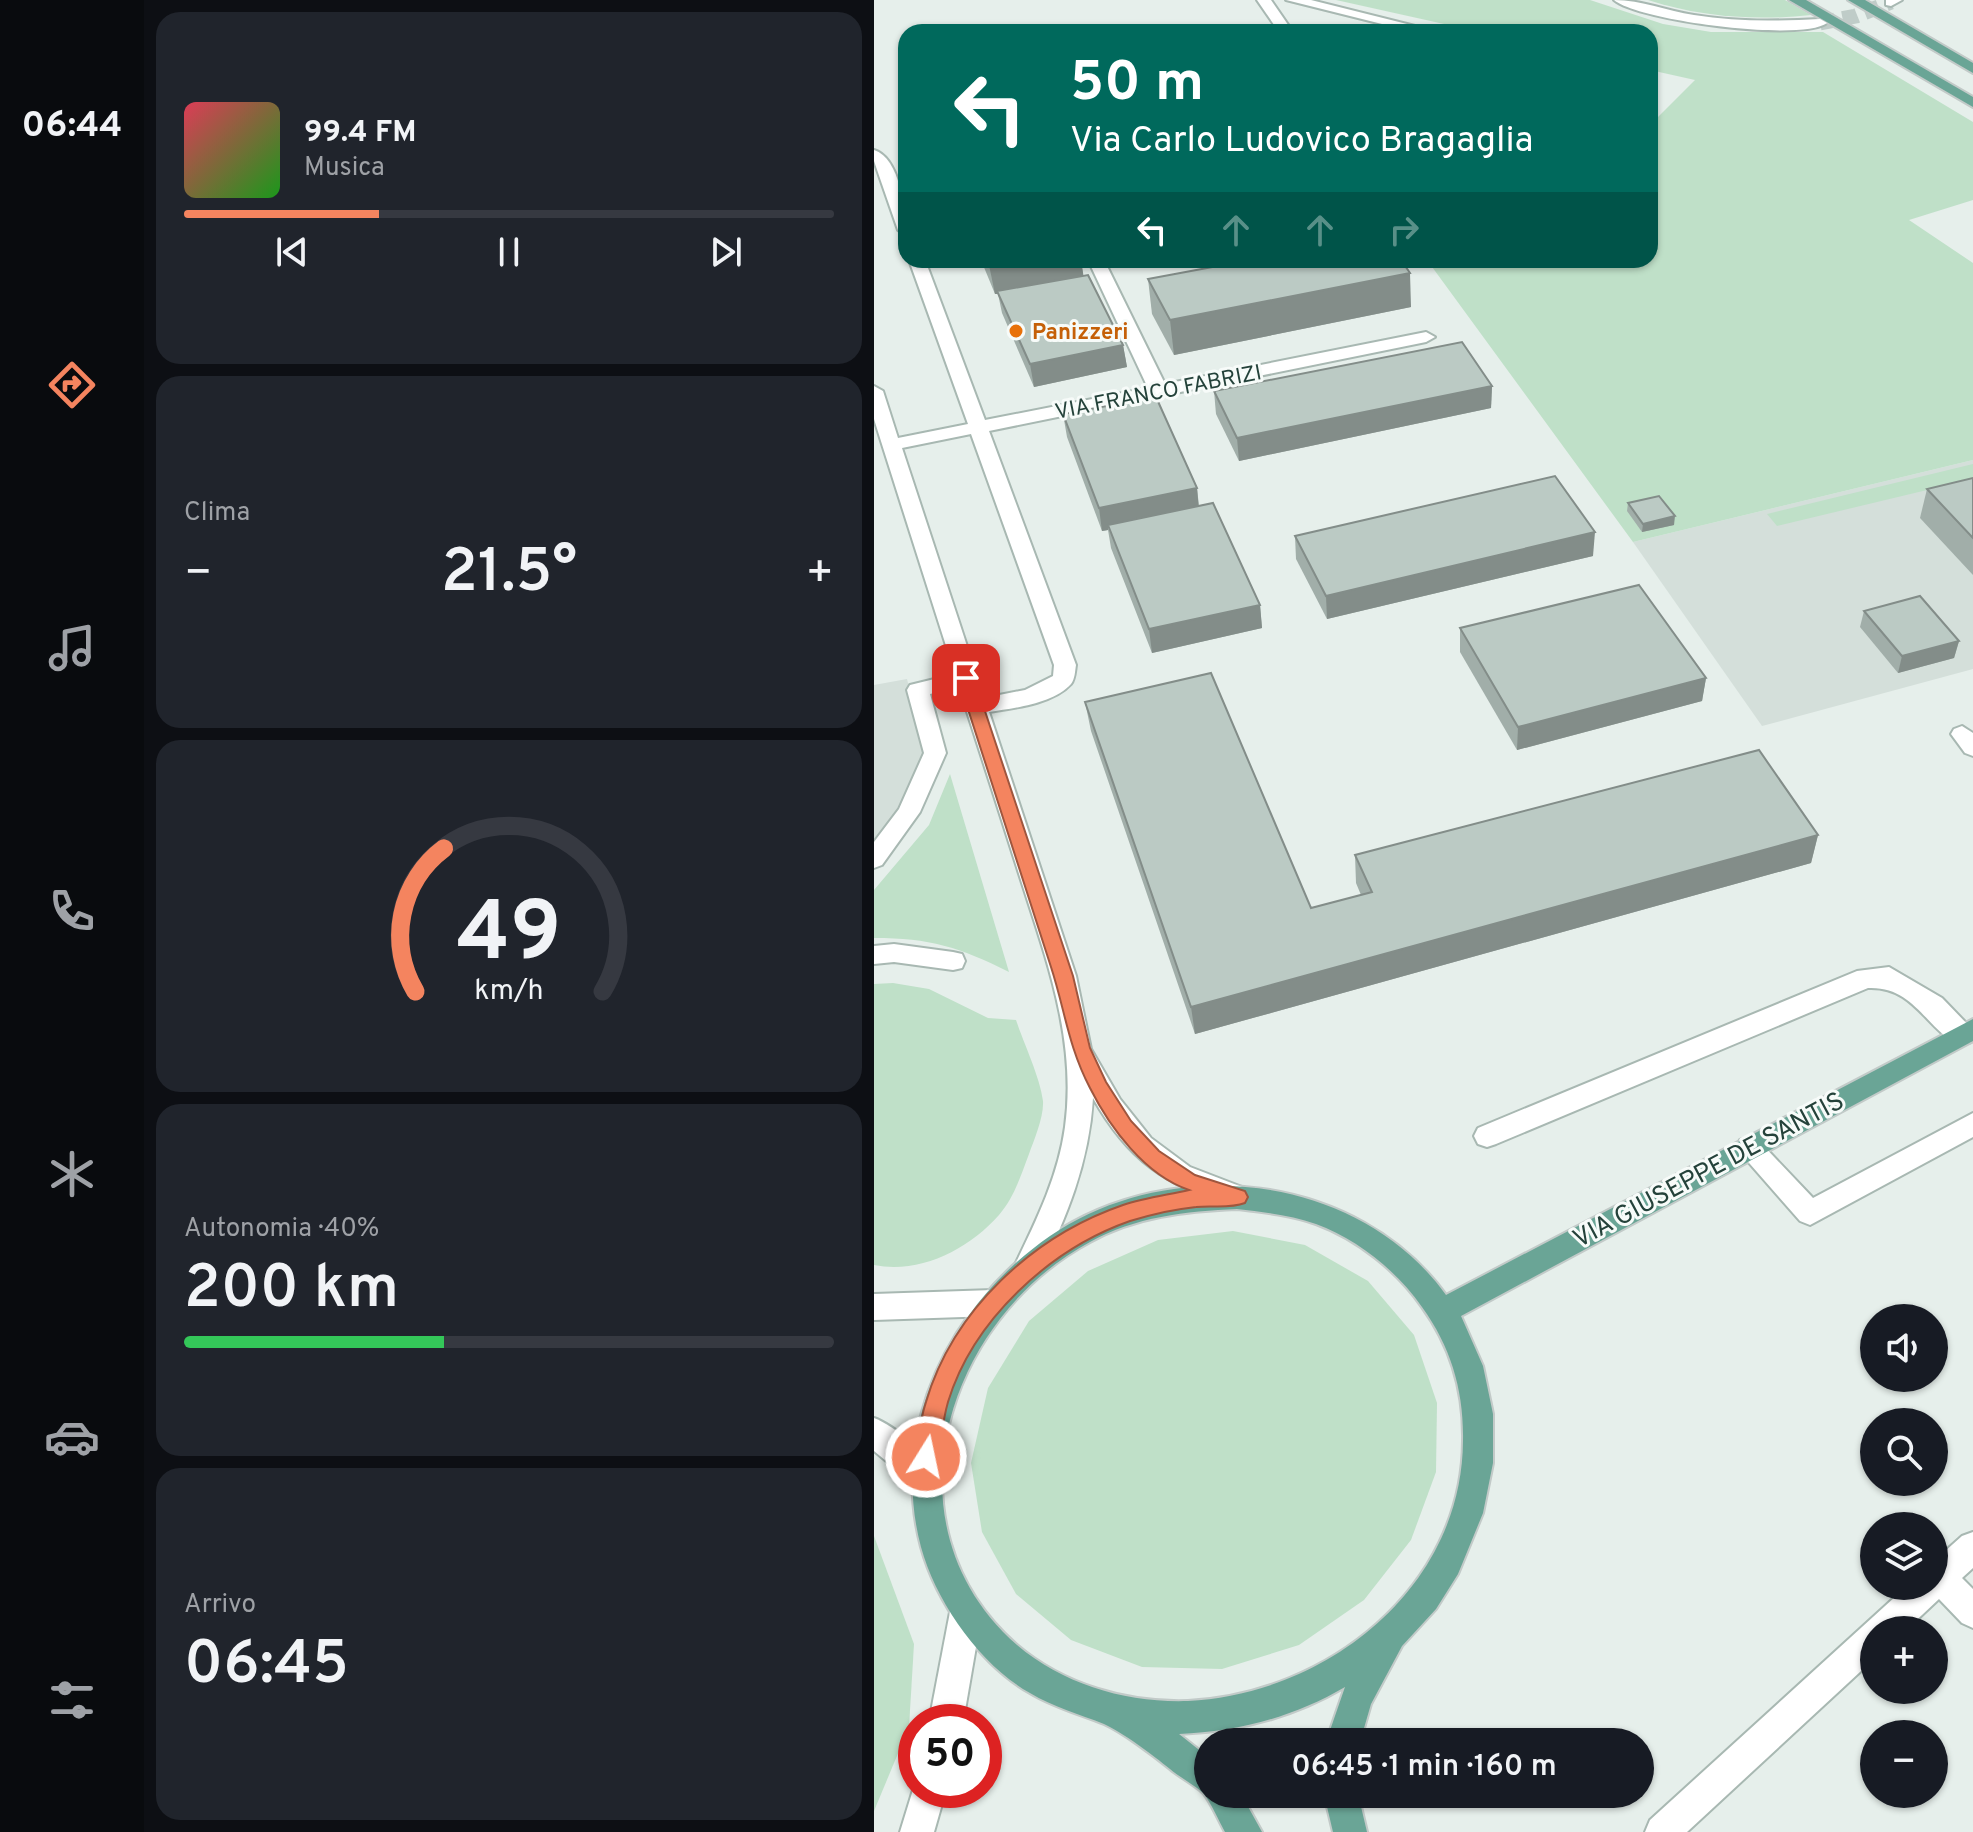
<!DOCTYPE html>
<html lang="it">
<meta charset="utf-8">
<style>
:root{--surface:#171b24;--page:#20242c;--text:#f1f3f6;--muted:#9ea1a6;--line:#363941;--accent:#f4845f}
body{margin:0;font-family:Overpass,sans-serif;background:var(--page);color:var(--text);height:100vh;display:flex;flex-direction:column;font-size:30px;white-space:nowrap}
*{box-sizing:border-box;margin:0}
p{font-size:26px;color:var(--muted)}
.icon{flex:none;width:44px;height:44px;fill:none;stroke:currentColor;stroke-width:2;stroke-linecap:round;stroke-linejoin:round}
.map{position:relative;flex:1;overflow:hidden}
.side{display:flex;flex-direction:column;gap:12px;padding:12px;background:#0d0f14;width:730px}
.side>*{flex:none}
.hud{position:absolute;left:24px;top:24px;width:760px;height:244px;border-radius:24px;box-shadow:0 2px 6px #0004;background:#00695c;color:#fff;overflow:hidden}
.tools{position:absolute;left:986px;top:1304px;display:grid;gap:16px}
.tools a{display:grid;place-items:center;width:88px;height:88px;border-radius:50%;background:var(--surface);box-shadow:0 2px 6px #0004;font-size:40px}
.speed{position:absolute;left:24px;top:1704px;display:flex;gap:16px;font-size:40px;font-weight:700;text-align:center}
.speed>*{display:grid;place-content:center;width:104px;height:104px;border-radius:50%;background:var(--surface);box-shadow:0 2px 6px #0004;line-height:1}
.speed .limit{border:12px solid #d22;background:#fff;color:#111}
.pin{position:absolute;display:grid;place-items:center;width:68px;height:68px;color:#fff;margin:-34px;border-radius:16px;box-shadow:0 4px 12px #0006}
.me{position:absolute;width:88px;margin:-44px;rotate:10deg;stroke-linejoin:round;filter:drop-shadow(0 0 6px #0008)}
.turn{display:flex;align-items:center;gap:28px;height:168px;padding:0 40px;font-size:36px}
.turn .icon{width:104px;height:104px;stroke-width:2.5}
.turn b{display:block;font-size:56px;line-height:68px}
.lanes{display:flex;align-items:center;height:76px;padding:0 40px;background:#0003;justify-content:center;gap:40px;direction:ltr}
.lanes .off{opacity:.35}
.big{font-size:60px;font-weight:600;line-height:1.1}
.side .widget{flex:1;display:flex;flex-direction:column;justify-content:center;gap:12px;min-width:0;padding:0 28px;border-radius:24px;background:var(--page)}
.side .dial{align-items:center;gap:0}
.dial svg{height:208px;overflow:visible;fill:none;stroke:var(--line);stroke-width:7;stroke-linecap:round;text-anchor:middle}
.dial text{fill:var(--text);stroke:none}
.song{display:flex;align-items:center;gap:24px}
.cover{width:96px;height:96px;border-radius:12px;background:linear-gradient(135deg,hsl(350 70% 55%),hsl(120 70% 35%))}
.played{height:8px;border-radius:4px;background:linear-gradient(90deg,var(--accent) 30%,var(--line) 30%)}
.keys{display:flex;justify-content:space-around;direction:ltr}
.heat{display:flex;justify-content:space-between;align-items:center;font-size:44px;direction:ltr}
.charge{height:12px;border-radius:6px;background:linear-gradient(90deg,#34c759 40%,var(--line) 0)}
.trip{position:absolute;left:320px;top:1728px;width:460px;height:80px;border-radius:40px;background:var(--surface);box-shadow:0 2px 6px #0004;font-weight:600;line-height:80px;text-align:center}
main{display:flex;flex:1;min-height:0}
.menu{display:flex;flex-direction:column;width:144px;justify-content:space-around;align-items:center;background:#090b0e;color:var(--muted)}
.menu .icon{width:56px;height:56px}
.menu .current{color:var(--accent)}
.menu b{font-size:36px;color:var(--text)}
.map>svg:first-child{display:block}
.built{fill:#d4dfda}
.green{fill:#bfe0c8}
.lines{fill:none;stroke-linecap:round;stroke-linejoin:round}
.minor-tunnel{stroke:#bfccc8;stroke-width:15;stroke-dasharray:15 8;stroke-linecap:butt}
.minor-casing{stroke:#a8b8b2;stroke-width:4}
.major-casing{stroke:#c2cac8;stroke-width:4}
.minor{fill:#fff;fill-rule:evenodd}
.major{fill:#6aa596;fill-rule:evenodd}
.wall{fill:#a1aea9}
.shaded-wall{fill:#838d89}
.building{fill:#bbcac4;stroke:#838d89;stroke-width:2}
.route{fill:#f4845f;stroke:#9f563e;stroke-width:2}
.food-dot{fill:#e8710a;stroke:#f7fbf9;stroke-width:3}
.labels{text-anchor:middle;stroke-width:6;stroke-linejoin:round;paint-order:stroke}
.far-food-label{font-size:22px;font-weight:bold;fill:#c56008;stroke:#f7fbf9;text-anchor:start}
.far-street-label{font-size:22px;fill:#24423a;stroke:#f7fbf9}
.street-label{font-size:26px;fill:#24423a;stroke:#f7fbf9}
</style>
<main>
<nav class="menu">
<b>06:44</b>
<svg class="icon current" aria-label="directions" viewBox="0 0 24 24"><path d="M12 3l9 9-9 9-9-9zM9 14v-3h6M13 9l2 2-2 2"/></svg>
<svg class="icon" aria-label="music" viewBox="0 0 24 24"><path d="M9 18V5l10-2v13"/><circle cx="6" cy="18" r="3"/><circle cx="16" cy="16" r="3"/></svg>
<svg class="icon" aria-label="phone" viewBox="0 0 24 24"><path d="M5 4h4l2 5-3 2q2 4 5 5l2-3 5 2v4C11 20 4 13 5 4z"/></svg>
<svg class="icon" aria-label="climate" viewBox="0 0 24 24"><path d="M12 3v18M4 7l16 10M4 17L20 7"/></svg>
<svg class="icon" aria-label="car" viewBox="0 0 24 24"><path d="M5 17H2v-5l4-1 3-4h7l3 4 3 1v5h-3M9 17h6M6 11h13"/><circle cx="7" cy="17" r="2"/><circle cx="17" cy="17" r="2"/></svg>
<svg class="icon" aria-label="filters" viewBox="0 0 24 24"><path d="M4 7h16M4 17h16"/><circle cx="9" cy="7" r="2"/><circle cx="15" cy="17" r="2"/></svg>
</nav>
<section class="side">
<div class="widget">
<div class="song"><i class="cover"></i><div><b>99.4 FM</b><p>Musica</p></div></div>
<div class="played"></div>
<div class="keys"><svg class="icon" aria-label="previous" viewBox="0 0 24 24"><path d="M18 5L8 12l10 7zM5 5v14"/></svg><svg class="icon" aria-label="pause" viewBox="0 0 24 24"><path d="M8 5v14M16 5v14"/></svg><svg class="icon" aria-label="next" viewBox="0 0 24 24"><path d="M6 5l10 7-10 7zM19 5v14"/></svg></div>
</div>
<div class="widget"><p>Clima</p>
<div class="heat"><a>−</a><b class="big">21.5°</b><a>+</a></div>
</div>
<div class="widget dial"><svg viewBox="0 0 100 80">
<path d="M14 69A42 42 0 1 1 86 69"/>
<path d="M14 69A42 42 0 0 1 25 14" stroke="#f4845f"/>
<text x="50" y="56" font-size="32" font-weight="700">49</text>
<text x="50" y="72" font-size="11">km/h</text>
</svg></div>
<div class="widget"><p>Autonomia · 40%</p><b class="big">200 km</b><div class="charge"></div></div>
<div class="widget"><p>Arrivo</p><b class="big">06:45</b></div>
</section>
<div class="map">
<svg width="1099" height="1832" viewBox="0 0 1099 1832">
<rect width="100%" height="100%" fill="#e6efeb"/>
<g class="built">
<path d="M 1099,460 L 1099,669 L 888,726 L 759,542 Z"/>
<path d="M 33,679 L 51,753 L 24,814 L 0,846 L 0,685 Z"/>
</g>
<g class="green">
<path d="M 462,0 L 716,0 L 789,24 L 837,32 L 949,32 L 1099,122 L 1099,200 L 1035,220 L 1099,263 L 1099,460 L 759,542 L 553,260 L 776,260 L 776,125 L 821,80 L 776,70 L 776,32 L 606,32 Z"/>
<path d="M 774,0 L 911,0 L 937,15 C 883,21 826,17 774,0 Z"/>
<path d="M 1099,464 L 1099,479 L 903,526 L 893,514 Z"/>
<path d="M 76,774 L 135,972 C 85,947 56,938 0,938 L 0,890 L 55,825 Z"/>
<path d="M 19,983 L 55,989 L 114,1018 L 142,1020 C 150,1044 166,1077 169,1101 C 170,1117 160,1140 155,1154 C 147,1175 140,1198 125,1215 C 94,1250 46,1274 0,1265 L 0,984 Z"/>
<path d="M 359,1231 L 431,1245 L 494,1281 L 540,1335 L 563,1403 L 562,1472 L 537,1540 L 490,1600 L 425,1645 L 348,1669 L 268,1667 L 197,1640 L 142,1594 L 108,1532 L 97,1463 L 114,1388 L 155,1321 L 214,1271 L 284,1240 Z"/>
<path d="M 0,1536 L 40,1644 L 35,1727 L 0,1811 Z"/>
</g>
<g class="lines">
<path class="minor-tunnel" d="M 946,23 L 982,16 L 1017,2"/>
<defs>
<g id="minor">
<path d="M 383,0 L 397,0 L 419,32 L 405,32 Z"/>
<path d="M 412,0 L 437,0 L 565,32 L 540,32 Z"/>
<path d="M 740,0 C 768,0 793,11 820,15 C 862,22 904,21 946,19 L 953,23 C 928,42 765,21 740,0 Z"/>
<path d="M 1012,0 L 1028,0 L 1017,6 L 1012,5 Z"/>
<path d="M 0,150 C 26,158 32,211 32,235 L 24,230 L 0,161 Z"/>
<path d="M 35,260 L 51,260 L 111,420 L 274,388 L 214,260 L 230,260 L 291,384 L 552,332 L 561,337 L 552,342 L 115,431 L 202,665 C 201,671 201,679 197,684 C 179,704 140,708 115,712 L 202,976 L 217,1049 L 246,1099 L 277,1138 L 316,1167 L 368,1187 L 372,1195 L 368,1203 L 358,1207 C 291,1185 254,1160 219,1098 C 215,1164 192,1219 163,1278 L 153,1281 L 143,1278 L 139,1269 C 161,1223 184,1178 191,1127 C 203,1040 172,958 146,877 C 126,814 105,749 85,687 L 56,694 L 72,753 L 46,812 L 8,865 L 0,868 L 0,842 L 25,809 L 50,753 L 33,690 L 36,685 L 81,674 L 0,419 L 0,386 L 9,391 L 24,438 L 94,424 ZM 97,434 L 180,665 L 179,676 L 151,690 L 110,698 L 28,448 Z"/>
<path d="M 1088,726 L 1099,733 L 1099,756 L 1091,753 L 1077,734 L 1080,729 Z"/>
<path d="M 20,944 L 79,952 L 88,954 L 91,961 L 88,968 L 79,970 L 20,962 L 0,964 L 0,946 Z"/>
<path d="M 1015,967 L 1068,998 L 1097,1028 L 1097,1042 C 1090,1044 1085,1046 1079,1042 C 1050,1023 1037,986 994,988 L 622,1144 L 613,1147 L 604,1144 L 600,1136 L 604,1128 L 983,971 Z"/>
<path d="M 1099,1113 L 1099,1137 L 936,1225 L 926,1221 L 862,1148 L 866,1140 L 875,1137 L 884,1140 L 939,1198 Z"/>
<path d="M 119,1290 L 129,1294 L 133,1303 L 129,1312 L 119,1316 L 0,1320 L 0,1294 Z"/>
<path d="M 0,1418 C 19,1425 58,1456 66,1474 L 62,1484 L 51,1489 L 40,1484 L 0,1451 Z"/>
<path d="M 1099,1532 L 1099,1568 L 1088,1578 L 1099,1589 L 1099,1628 L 1088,1623 L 1065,1599 L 1032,1630 L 1000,1630 L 1000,1659 L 813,1832 L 771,1832 L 776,1820 L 1033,1586 L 1060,1586 L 1060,1561 L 1088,1536 Z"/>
<path d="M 92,1596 L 103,1601 L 108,1612 L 89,1722 L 55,1722 L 76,1612 L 81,1601 Z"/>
<path d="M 42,1780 L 42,1790 L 72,1790 L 60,1832 L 26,1832 Z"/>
</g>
<g id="major">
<path d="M 915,0 L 932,0 L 1099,97 L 1099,107 Z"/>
<path d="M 974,0 L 991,0 L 1099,63 L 1099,73 Z"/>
<path d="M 1099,1019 L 1099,1041 L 587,1316 L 609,1366 L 619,1414 L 619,1463 L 609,1513 L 584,1574 L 562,1609 L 528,1646 L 497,1704 L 486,1742 L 452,1742 L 471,1687 C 420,1717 363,1732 305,1734 L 334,1757 L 334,1794 L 367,1794 L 388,1832 L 351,1832 C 345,1821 337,1803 330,1794 C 325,1788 304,1776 296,1769 C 279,1755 248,1732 230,1724 C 205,1714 179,1707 156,1693 C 106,1665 62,1602 47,1547 C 15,1427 76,1305 176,1236 C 298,1153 484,1173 572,1295 ZM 363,1209 C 389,1212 417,1215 442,1224 C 483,1239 523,1271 548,1307 C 577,1347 590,1391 589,1441 C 588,1588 453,1694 314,1701 C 253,1703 190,1685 143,1645 C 7,1526 71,1320 216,1242 C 261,1217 312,1211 363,1209 Z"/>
<path d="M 450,1794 L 484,1794 L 493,1832 L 459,1832 Z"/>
</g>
</defs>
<use href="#minor" class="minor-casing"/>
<use href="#major" class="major-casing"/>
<use href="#minor" class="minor"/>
<use href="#major" class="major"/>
</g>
<g class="wall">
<path d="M 107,260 L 207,260 L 209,275 L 249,345 L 253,367 L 160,387 L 128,313 L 124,294 L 121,294 Z"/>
<path d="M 274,279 L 537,307 L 300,355 L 278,314 Z"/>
<path d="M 618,386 L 617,408 L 365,461 L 342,414 L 340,391 Z"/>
<path d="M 189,414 L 323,488 L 325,506 L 386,605 L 388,628 L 278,653 L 237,548 L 234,530 L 228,531 L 193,437 Z"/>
<path d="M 1099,478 L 1099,575 L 1046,518 L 1053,489 Z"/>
<path d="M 754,503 L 800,525 L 768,532 L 753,511 Z"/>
<path d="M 421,536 L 719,556 L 453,619 L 422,559 Z"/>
<path d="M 990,611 L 1085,641 L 1080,658 L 1024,673 L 986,627 Z"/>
<path d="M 586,628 L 832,678 L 828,701 L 643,750 L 586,652 Z"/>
<path d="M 211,702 L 437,908 L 487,895 L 482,883 L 481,855 L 944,835 L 937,863 L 321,1034 L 217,731 Z"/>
</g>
<g class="shaded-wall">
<path d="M 114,260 L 207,260 L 210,279 L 123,291 L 124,294 L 121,294 Z"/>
<path d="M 536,273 L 537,307 L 300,355 L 296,320 Z"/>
<path d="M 249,345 L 253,367 L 160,387 L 156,364 Z"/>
<path d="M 618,386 L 617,408 L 365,461 L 363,438 Z"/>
<path d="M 323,488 L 325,511 L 234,525 L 234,530 L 228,531 L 225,508 Z"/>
<path d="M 801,516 L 800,525 L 768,532 L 769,524 Z"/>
<path d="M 721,532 L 719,556 L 453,619 L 452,596 Z"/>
<path d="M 386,605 L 388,628 L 278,653 L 275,629 Z"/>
<path d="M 1085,641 L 1080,658 L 1024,673 L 1028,656 Z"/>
<path d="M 832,678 L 828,701 L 643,750 L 644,727 Z"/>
<path d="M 944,835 L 937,863 L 321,1034 L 317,1007 Z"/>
</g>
<g class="building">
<path d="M 376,260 L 527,260 L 536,273 L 296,320 L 274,279 Z"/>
<path d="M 214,275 L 249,345 L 156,364 L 123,291 Z"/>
<path d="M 588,342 L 618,386 L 363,438 L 340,391 Z"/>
<path d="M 282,397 L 323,488 L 225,508 L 189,414 Z"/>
<path d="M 681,476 L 721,532 L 452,596 L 421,536 Z"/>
<path d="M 1099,478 L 1099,538 L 1053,489 Z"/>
<path d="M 785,496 L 801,516 L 769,524 L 754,503 Z"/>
<path d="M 339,503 L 386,605 L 275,629 L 234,525 Z"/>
<path d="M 765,585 L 832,678 L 644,727 L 586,628 Z"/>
<path d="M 1046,596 L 1085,641 L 1028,656 L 990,611 Z"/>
<path d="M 337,673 L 437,908 L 498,892 L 481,855 L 885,750 L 944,835 L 317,1007 L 211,702 Z"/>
</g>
<path class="route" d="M 92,672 L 100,678 L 199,976 L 216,1048 L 232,1082 L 257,1121 L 285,1151 L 321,1175 L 371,1191 L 374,1197 L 371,1203 C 355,1209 338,1205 322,1207 C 301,1209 276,1215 256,1221 C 176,1249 99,1320 74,1402 C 69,1419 67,1439 64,1457 L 60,1464 L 52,1467 L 44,1464 L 41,1457 C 44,1439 46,1420 52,1402 C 79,1310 159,1236 249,1205 C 270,1198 293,1195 315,1190 C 271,1175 236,1128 216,1088 C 194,1046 191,1010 177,967 C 146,871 115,774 84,678 Z"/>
<circle class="food-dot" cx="142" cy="331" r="8"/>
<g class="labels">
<g class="far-food-label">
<text x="158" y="339">Panizzeri</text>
</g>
<g class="far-street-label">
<text transform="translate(284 391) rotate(-11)" y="8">VIA FRANCO FABRIZI</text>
</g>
<g class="street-label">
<text transform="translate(834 1169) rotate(-28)" y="9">VIA GIUSEPPE DE SANTIS</text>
</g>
</g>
</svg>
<div class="tools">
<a><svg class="icon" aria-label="sound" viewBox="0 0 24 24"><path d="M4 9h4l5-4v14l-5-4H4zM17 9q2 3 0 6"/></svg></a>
<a><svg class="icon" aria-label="search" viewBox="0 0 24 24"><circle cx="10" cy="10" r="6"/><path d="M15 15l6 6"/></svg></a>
<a><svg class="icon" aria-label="layers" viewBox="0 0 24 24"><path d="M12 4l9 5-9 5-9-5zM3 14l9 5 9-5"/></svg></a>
<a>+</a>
<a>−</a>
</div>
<div class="speed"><div class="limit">50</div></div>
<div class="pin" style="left:92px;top:678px;background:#d93025"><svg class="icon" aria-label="arrive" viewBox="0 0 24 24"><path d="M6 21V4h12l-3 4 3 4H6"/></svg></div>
<svg class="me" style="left:52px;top:1457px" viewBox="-20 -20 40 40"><circle r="17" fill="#f4845f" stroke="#fff" stroke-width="3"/><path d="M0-11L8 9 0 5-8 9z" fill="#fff"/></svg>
<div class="trip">06:45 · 1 min · 160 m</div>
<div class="hud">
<div class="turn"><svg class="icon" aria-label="left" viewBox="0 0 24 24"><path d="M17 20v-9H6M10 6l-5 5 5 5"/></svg><div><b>50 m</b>Via Carlo Ludovico Bragaglia</div></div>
<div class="lanes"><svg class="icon" aria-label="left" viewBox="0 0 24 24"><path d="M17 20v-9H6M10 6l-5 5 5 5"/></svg><svg class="icon off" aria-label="ahead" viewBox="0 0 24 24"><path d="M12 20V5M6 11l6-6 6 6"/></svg><svg class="icon off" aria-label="ahead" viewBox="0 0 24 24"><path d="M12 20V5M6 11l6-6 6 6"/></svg><svg class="icon off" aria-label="right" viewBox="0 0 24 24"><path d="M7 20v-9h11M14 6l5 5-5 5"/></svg></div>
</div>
</div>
</main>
